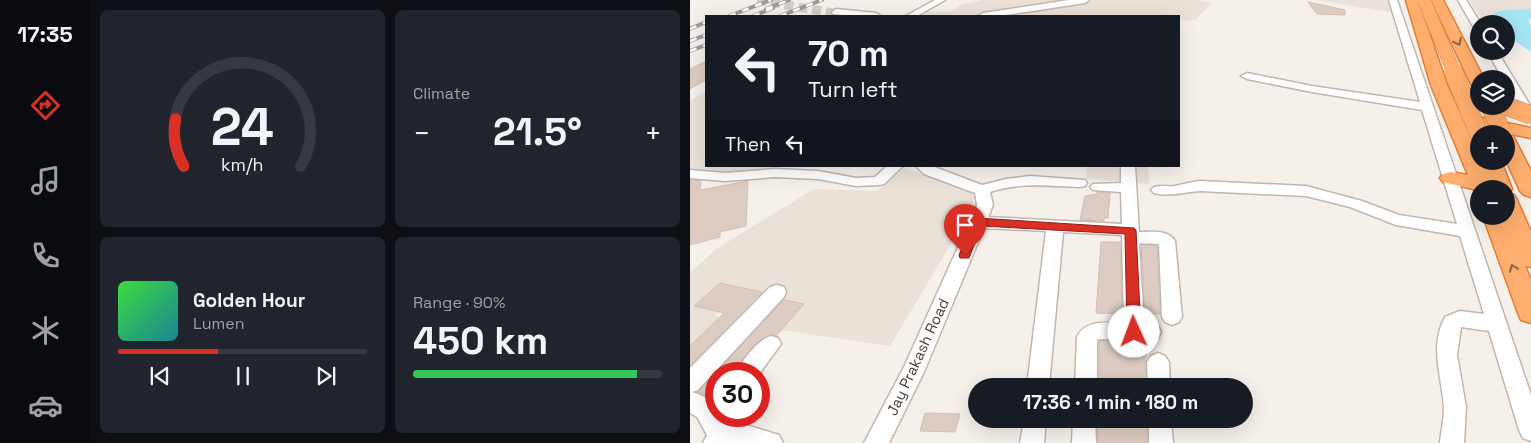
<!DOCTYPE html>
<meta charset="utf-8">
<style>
:root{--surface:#171b24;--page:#20242c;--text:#f1f3f6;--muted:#9ea1a6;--line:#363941;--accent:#d93025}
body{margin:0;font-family:"Space Grotesk",sans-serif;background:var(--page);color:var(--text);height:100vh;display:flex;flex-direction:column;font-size:19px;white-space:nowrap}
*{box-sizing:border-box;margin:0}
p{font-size:16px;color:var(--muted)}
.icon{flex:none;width:28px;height:28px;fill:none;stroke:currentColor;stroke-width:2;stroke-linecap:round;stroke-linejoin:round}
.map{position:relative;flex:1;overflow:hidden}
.sheet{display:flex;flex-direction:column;gap:10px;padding:10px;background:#0d0f14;width:600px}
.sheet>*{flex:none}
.top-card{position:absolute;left:15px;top:15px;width:475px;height:152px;border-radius:0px;box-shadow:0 5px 20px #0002;background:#171b24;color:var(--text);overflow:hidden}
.tools{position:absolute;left:780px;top:15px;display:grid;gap:10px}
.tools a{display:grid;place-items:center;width:45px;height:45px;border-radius:50%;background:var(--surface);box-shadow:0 5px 20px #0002;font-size:25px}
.speed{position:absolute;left:15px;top:362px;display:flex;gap:10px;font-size:25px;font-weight:700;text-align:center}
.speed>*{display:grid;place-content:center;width:65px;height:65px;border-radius:50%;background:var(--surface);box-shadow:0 5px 20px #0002;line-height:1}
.speed .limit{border:8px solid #d22;background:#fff;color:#111}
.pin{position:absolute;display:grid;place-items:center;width:42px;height:42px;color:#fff;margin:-51px -21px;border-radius:50% 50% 50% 0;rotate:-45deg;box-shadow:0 0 5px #0007}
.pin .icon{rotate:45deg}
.me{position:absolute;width:55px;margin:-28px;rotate:358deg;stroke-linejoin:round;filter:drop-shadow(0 0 4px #0008)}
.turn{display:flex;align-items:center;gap:18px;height:105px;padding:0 20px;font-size:22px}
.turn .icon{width:65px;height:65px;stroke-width:2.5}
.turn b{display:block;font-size:35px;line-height:42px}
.then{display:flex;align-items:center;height:48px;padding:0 20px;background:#0003;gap:10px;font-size:19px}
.big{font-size:38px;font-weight:700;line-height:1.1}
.sheet .card{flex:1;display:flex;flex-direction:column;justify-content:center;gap:8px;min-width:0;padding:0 18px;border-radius:8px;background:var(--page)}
.sheet .dial{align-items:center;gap:0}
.dial svg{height:130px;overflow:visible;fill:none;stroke:var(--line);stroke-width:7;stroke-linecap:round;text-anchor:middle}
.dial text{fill:var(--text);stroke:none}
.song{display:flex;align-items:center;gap:15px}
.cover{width:60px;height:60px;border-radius:8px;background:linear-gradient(135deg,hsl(120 70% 55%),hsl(190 70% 35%))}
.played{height:5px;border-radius:2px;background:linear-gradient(90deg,var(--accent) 40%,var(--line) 40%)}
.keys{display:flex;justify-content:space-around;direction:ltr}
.heat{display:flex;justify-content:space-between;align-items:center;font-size:28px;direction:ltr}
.charge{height:8px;border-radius:4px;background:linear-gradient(90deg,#34c759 90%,var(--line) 0)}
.sheet .tiles{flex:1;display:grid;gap:10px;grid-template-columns:repeat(2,1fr)}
.trip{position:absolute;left:278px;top:378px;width:285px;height:50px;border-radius:25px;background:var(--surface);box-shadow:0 5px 20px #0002;font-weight:700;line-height:50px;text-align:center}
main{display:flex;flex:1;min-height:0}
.dock{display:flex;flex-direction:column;width:90px;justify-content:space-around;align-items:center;background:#090b0e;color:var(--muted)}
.dock .icon{width:35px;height:35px}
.dock .current{color:var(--accent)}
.dock b{font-size:22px;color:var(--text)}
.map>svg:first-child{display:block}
.residential{fill:#eae1d9}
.water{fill:#a5e6f5}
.building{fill:#dcccc3;stroke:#d4bfb2}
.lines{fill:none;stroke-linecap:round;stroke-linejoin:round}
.minor-tunnel{stroke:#d4cdc7;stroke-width:9;stroke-dasharray:9 5;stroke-linecap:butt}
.minor-casing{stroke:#c2b6ad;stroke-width:3}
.highway-casing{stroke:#e67d35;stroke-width:3}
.minor{fill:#fff;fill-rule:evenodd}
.highway{fill:#ffae6d;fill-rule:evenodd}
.rail-casing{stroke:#9a9a9a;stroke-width:4}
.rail{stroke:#fff;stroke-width:2.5;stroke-dasharray:7;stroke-linecap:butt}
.highway-bridge-far1-casing{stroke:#e67d35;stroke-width:14;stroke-linecap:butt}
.highway-bridge-casing{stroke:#e67d35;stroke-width:19;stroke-linecap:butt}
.highway-bridge-far1{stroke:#ffae6d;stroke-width:13}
.highway-bridge{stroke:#ffae6d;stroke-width:18}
.oneway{stroke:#8a664b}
.route{fill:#d93025;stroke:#8d1f18}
.labels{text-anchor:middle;stroke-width:4;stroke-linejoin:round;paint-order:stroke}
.street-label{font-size:15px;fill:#4b3f38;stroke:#fff}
</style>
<main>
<nav class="dock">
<b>17:35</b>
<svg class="icon current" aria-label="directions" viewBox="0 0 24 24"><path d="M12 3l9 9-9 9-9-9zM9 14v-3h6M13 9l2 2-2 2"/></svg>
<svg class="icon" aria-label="music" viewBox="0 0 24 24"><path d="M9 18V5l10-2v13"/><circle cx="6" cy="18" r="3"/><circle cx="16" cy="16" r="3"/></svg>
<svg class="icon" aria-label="phone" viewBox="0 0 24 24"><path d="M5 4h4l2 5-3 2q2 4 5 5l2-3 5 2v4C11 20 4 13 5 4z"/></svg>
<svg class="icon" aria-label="climate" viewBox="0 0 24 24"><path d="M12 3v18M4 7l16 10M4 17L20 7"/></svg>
<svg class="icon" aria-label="car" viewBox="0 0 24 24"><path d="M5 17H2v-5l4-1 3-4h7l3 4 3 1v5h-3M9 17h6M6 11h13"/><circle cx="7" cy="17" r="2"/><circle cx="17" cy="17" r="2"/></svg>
</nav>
<section class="sheet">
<div class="tiles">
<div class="card dial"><svg viewBox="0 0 100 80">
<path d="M14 69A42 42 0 1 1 86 69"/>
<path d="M14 69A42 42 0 0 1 9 40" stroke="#d93025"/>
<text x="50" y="56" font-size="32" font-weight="700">24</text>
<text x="50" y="72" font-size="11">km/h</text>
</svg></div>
<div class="card"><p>Climate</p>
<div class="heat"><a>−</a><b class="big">21.5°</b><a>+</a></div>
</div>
<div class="card">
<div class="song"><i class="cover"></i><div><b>Golden Hour</b><p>Lumen</p></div></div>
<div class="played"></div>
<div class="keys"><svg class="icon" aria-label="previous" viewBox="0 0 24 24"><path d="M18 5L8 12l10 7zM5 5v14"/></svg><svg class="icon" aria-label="pause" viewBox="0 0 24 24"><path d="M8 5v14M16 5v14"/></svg><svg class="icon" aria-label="next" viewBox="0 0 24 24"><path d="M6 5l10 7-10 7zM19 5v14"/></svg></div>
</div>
<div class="card"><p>Range · 90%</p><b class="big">450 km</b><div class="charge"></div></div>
</div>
</section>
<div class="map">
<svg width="841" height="443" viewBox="0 0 841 443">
<rect width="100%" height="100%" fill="#f6f0eb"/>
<g class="residential">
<path d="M 292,0 L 506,0 L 522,3 L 505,20 L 489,21 L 489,16 L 227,16 L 232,12 L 260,12 L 271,5 Z"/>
<path d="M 626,0 L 699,0 L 700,12 Z"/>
<path d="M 779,0 L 841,0 L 841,9 L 815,10 L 804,13 L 807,24 L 794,23 Z"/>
<path d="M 16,91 L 16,166 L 92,166 L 71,175 L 0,170 L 0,101 Z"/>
<path d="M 396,166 L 458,166 L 460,184 L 396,179 Z"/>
<path d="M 214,168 L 285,192 L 283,207 L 200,346 L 64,326 L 79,293 L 24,314 L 34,321 L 0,345 L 0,273 L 26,249 L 124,189 L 187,191 Z"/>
</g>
<path class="water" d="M 841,9 L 841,19 L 838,19 L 841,27 L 841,52 L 816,35 L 816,24 L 807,24 L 804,12 L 815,10 Z"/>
<g class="building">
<path d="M 618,2 L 655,10 L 655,15 L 627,14 Z"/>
<path d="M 16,61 L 16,80 L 0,89 L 0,69 Z"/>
<path d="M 0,180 L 11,181 L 10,190 L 58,181 L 56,226 L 30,232 L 30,237 L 0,245 Z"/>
<path d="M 407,192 L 420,193 L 418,218 L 414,218 L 414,221 L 390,220 L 395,196 L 407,194 Z"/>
<path d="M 411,242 L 430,242 L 432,314 L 406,313 Z"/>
<path d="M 451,245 L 467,246 L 470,314 L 455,314 Z"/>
<path d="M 30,283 L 72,292 L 0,365 L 0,346 L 34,313 L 4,306 Z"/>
<path d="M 94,300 L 114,304 L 86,336 L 80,334 L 64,345 L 43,374 L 26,374 L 26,400 L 8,392 Z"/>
<path d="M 409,341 L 456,342 L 456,386 L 409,386 Z"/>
<path d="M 235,413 L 270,414 L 265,432 L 230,431 Z"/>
<path d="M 407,419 L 457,419 L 457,443 L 408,443 Z"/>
</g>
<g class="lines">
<path class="minor-tunnel" d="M 67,0 L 143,13"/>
<defs>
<g id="minor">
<path d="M 245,0 L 255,0 L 227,16 L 216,16 Z"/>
<path d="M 379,0 L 399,0 L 395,3 L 309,16 L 288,16 L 293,13 Z"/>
<path d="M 699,0 L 707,0 L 841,395 L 841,441 L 833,438 L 829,430 L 799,331 L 771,327 L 767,355 L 776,407 L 774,443 L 750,443 C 751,431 754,420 754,408 C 752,376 739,347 755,317 L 770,311 L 794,314 L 770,236 L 706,225 L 660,207 L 616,196 L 510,191 C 494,192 480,197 464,193 L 461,190 L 464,187 C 471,185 478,187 485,186 C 493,184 501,182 510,181 L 616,186 L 672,201 L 709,215 L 767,224 L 732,110 L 622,92 L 557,79 L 551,76 L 557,73 L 622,86 L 730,102 Z"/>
<path d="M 768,0 L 776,0 L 791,24 L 789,24 L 789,31 L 784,28 Z"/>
<path d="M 146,9 L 186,13 L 191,16 L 162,16 L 143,14 L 142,12 Z"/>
<path d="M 797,51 L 807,51 L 841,107 L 841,121 L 835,117 L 816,85 L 816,79 L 813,79 Z"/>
<path d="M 197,166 L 213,166 L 194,184 L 189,185 L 166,186 L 128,179 L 85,177 L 35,181 L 0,178 L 0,170 L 35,173 L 85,169 L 128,171 L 166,178 L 185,177 Z"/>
<path d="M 226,166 L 242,166 L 292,185 L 316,179 L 340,176 L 395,180 L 397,183 L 395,186 L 390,187 C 360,186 329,182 300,192 L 303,205 L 298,217 L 432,224 L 431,192 L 403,190 L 400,187 L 403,184 L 431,183 L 431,166 L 445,166 L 449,232 C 461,232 478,229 485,241 L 492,317 L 489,322 L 482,325 L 475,322 L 472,317 L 469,244 L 449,243 L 454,324 L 468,326 L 471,332 L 468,338 L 461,340 L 409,339 L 407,340 L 407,386 L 385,386 L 387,337 C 396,319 417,323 434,323 L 432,235 L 373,232 L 359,386 L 337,386 L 356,231 L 294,228 L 234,372 L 199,443 L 174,443 L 214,367 L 287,205 L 285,193 L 234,174 Z"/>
<path d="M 87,285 L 94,287 L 96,292 L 94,297 L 8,390 L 2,392 C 15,396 26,402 26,416 L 89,435 L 93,443 L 13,443 L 17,435 L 7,417 L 0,413 L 0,368 L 80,287 Z"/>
<path d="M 81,336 L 88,338 L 91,344 L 69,374 L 45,374 C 52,361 67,340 81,336 Z"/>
<path d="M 468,353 L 475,356 L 479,362 L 480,386 L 458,386 L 457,362 L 461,356 Z"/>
<path d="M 334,419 L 356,419 L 354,443 L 330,443 Z"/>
<path d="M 383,419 L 405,419 L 406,443 L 382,443 Z"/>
<path d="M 459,419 L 481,419 L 483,443 L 459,443 Z"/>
</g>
<g id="highway">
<path d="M 716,0 L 728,0 L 757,85 L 770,113 L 841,128 L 841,138 L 775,125 L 789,155 L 789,161 L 811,161 L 822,189 L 818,194 L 824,195 L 827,200 L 841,232 L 841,267 L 835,266 L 841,280 L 841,323 L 831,320 L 828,313 L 793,216 L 816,216 L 816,189 L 789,189 L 789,194 L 783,189 L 753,182 L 750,178 L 753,174 L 760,172 L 778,175 L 741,85 Z"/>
<path d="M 741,0 L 753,0 L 794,79 L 789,79 L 789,89 L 783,87 L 781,84 Z"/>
<path d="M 816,135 L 823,136 L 825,140 L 841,171 L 841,197 L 834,195 L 830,191 L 816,160 Z"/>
</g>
</defs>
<use href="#minor" class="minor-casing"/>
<use href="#highway" class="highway-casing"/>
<use href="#minor" class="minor"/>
<use href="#highway" class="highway"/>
<defs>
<g id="rail">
<path d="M 76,9 L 99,0"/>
<path d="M 39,16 L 81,0"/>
<path d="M 63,16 L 83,8"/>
<path d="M 90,16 L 132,0"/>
<path d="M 0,29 L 16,22"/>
<path d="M 0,41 L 16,35"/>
<path d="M 0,51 L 16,45"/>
</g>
</defs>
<use href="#rail" class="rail-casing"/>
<use href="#rail" class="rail"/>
<defs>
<path id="highway-bridge-far1" d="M 734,0 L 764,72"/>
<g id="highway-bridge">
<path d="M 763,71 L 789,134"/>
<path d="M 800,106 L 813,134"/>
<path d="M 816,106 L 841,115"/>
</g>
</defs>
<use href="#highway-bridge-far1" class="highway-bridge-far1-casing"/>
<use href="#highway-bridge" class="highway-bridge-casing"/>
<use href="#highway-bridge-far1" class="highway-bridge-far1"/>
<use href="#highway-bridge" class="highway-bridge"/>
</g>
<defs><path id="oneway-chevron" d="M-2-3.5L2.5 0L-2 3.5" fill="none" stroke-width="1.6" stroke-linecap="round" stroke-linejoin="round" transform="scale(1.25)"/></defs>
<g class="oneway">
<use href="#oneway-chevron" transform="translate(768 42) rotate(64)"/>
<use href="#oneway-chevron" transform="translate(823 268) rotate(-111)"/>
</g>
<path class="route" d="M 288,218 L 444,228 L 446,230 L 451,332 L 449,336 L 444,337 L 439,336 L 437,332 L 435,234 L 292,226 L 279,258 L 270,258 L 269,255 L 283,222 Z"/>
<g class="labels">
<g class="street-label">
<text transform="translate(228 357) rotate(-65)" y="5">Jay Prakash Road</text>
</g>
</g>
</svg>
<div class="tools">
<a><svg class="icon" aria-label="search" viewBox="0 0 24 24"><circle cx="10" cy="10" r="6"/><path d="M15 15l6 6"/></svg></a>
<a><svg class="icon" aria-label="layers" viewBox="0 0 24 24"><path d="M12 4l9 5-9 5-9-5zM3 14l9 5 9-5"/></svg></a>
<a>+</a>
<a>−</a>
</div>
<div class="speed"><div class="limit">30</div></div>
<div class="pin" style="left:275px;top:255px;background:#d93025"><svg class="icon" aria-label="arrive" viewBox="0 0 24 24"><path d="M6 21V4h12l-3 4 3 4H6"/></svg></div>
<svg class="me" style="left:444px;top:332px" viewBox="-20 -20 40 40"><circle r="19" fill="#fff"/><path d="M0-13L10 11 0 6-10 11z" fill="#d93025"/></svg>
<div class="trip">17:36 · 1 min · 180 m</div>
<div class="top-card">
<div class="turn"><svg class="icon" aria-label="left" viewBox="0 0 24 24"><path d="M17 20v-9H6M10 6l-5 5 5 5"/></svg><div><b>70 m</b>Turn left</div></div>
<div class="then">Then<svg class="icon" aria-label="left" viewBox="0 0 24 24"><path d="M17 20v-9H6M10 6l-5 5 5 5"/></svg></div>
</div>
</div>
</main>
